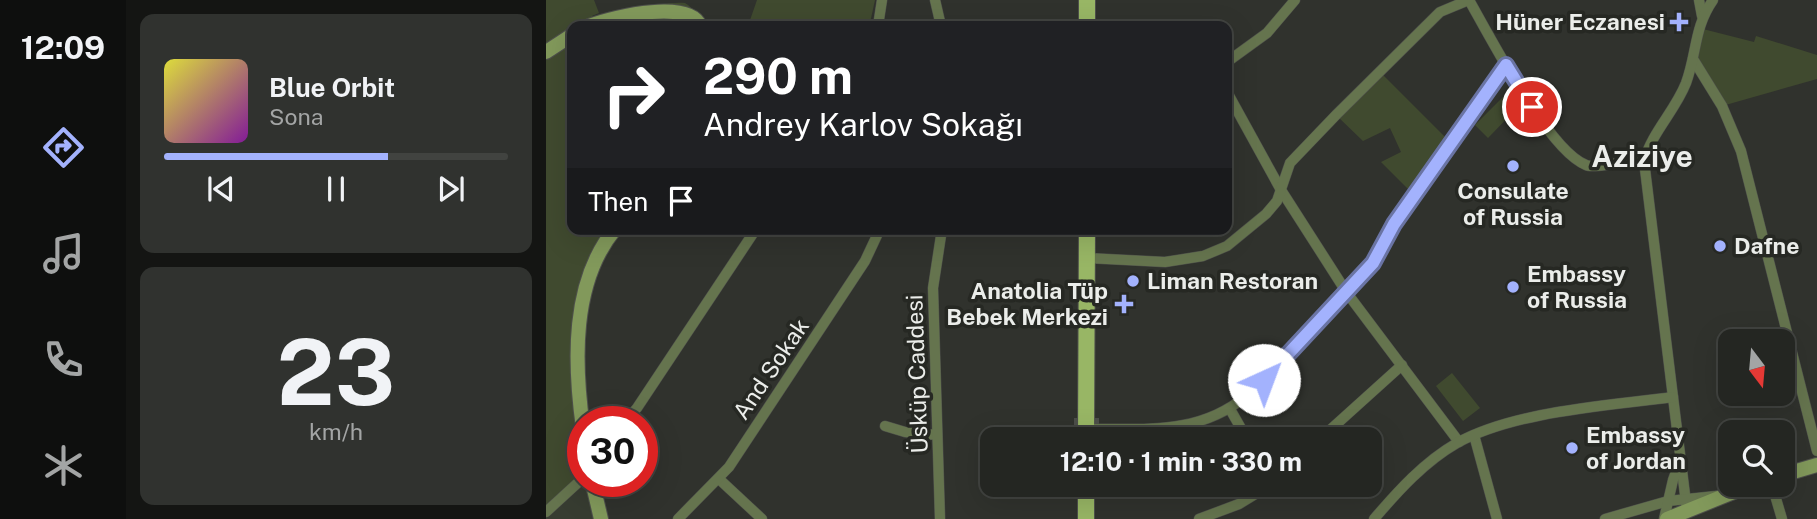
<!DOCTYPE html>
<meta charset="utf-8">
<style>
:root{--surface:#242622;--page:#30322f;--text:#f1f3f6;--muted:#a3a5a5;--line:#414340;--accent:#a3b2fd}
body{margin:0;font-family:"Public Sans",sans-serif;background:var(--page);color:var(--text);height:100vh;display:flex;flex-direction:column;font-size:26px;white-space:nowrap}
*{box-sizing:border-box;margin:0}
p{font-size:23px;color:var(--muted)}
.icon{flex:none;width:38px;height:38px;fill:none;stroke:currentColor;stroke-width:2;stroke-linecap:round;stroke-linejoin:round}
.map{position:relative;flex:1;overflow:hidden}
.drawer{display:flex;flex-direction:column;gap:14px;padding:14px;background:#141513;width:420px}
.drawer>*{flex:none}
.banner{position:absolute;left:21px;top:21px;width:665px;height:214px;border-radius:14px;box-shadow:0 7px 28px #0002,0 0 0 2px var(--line);background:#202124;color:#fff;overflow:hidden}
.needle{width:46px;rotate:164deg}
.tools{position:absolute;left:1172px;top:329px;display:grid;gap:14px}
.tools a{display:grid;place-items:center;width:77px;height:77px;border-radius:14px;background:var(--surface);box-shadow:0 7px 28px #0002,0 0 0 2px var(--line);font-size:35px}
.speed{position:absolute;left:21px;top:406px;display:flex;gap:14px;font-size:35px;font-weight:700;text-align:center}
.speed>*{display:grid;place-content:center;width:91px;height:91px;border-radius:50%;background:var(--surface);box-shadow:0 7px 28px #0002,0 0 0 2px var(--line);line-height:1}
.speed .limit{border:10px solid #d22;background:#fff;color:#111}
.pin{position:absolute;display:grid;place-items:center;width:60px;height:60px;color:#fff;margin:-30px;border:4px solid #fff;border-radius:50%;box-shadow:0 2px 7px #0007}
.me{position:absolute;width:77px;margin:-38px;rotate:43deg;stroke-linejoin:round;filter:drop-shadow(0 0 5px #0008)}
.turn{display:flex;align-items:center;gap:24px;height:147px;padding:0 21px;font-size:32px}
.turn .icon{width:91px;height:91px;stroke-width:2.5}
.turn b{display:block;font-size:49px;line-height:60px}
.then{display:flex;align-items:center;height:66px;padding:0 21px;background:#0003;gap:14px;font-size:26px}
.drawer .card{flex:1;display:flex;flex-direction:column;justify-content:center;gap:10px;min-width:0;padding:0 24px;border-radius:14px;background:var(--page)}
.drawer .dial{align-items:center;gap:0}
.dial b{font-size:91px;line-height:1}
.song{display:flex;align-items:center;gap:21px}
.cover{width:84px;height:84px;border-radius:10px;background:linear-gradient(135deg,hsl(60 70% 55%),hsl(290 70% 35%))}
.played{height:7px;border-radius:4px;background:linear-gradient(90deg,var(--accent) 65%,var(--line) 65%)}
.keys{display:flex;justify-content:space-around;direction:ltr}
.trip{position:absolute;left:434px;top:427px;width:402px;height:70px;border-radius:14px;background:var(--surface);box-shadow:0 7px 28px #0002,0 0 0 2px var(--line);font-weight:700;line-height:70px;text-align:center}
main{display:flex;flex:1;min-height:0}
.menu{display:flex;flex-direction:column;width:126px;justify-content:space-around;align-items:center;background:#0e0f0e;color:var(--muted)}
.menu .icon{width:49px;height:49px}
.menu .selected{color:var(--accent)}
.menu b{font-size:32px;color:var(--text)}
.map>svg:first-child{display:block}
.built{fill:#373c31}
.green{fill:#404a2f}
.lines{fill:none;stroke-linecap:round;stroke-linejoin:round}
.street-tunnel{stroke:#4c4e49;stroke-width:10;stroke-dasharray:10 5;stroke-linecap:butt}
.street-casing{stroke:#4e504b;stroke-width:11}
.secondary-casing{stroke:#4e504b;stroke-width:16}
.primary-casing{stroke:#4e504b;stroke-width:18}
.street{stroke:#65744e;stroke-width:10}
.secondary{stroke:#82995b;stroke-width:14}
.primary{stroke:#98b665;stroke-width:16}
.route-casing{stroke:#6a74a4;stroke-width:18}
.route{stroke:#a3b2fd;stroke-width:12}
.poi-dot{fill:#a3b2fd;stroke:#262823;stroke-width:2.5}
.labels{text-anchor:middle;stroke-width:7;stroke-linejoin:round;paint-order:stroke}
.poi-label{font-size:23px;font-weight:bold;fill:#ebedea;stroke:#262823;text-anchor:start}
.street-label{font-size:23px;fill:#ebedea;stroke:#262823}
.district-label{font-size:30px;font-weight:bold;fill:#ebedea;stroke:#262823}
</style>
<main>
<nav class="menu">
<b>12:09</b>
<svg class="icon selected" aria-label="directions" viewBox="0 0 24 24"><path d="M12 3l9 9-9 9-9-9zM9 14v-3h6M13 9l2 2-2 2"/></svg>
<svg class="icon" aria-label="music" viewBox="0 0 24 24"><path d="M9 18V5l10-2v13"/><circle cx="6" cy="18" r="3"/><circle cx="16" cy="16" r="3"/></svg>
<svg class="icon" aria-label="phone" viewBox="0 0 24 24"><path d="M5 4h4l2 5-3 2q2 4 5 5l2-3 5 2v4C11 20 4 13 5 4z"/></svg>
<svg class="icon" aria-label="climate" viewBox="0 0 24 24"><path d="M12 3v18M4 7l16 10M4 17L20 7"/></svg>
</nav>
<section class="drawer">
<div class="card">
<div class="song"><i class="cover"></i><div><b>Blue Orbit</b><p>Sona</p></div></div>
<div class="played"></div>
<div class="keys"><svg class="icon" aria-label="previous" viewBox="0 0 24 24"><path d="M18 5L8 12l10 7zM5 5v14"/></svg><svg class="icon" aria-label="pause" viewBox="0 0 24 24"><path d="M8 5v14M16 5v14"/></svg><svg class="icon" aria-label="next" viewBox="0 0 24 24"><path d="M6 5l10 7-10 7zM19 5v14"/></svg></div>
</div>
<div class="card dial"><b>23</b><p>km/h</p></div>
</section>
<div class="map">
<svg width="1271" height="519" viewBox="0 0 1271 519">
<rect width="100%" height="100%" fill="#30322d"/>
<path class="built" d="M 37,478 L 46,481 L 55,519 L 0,519 L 0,512 Z"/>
<g class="green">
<path d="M 0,0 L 48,0 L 53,13 L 46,16 L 49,24 C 70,16 118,0 139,3 C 148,8 151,17 154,26 L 26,26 L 26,229 L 69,229 L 36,309 L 37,478 L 0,512 Z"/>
<path d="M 211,0 L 329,0 L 324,23 L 320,26 C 306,18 289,16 276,26 L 209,26 L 203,23 Z"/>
<path d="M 1153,28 L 1208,42 L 1210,36 L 1271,55 L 1271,79 L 1176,106 L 1147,59 Z"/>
<path d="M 834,72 L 905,143 L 868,195 L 835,162 L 855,152 L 844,128 L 817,141 L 790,115 Z"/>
<path d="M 961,93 L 974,105 L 942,138 L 929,125 Z"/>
<path d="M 906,373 L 934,408 L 917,421 L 890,386 Z"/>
</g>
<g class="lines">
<path class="street-tunnel" d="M 528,423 L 555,423"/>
<defs>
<g id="street">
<path d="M 389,0 L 395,26"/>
<path d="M 923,0 C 944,37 1003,151 1040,165 C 1048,169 1083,160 1098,161"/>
<path d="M 1153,0 L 1156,16"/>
<path d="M 332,26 L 336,0"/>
<path d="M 1147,59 L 1176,106 L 1195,151 L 1271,451"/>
<path d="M 681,62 L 721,33 L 749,0"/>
<path d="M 681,92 L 735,190 L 801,293 L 913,442"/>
<path d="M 541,258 L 619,262 L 657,256 L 681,246 L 720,214 L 731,201 L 744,163 L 790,115 L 894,12 L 923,0"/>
<path d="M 684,409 L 701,439"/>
<path d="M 79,422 L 91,408 L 210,229"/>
<path d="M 339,426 L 359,432 L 391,435"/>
<path d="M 540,429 C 598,428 652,436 700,396 L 827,263 L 848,224 L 960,65"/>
<path d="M 928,435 L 951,519"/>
<path d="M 774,439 L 856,365"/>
<path d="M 173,479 L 216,519"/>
<path d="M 1226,485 L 1236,519"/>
<path d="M 1141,511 L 1098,161 C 1106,132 1129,111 1140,83 C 1151,53 1148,27 1167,0"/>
<path d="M 0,512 L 37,478"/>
<path d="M 132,519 L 183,467 L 319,261 L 334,229"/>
<path d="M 394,519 L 387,288 L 396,229"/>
<path d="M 653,519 L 693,504 L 724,485"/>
<path d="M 828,519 C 852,491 878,462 911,443 C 969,411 1061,406 1127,397"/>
<path d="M 1059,519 L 1122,501 L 1170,496"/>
<path d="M 1118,519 L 1127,480 L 1134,461"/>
</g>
<g id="secondary">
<path d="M 43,26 C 72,15 144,0 154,26"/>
<path d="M 0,52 L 26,35"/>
<path d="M 37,428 C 28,363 25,282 69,229"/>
<path d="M 1237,475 L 1271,465"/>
<path d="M 46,481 L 55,519"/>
<path d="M 1121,519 L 1205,485"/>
</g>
<g id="primary">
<path d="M 541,0 L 541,26"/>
<path d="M 540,439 L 541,229"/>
<path d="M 540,519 L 540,485"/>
</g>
</defs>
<use href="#street" class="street-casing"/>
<use href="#secondary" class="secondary-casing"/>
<use href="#primary" class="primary-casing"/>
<use href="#street" class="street"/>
<use href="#secondary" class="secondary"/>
<use href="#primary" class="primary"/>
</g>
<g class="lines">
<defs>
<path id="route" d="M 718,380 L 827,263 L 848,224 L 960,65 L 986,107"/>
</defs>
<use href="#route" class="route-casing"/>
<use href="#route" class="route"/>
</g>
<g class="poi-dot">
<path d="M1129.5 11.5h7v7h7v7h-7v7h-7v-7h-7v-7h7z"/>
<circle cx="967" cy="166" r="7"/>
<circle cx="1174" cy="246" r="7"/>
<circle cx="587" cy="281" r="7"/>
<circle cx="967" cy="287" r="7"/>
<path d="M574.5 293.5h7v7h7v7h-7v7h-7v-7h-7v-7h7z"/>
<circle cx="1026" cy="448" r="7"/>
</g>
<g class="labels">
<g class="poi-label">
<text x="1119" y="30" text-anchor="end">Hüner Eczanesi</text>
<text x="967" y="199" text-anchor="middle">Consulate<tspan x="967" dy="26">of Russia</tspan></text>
<text x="1188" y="254">Dafne</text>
<text x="981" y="282">Embassy<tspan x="981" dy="26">of Russia</tspan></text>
<text x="601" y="289">Liman Restoran</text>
<text x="562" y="299" text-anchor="end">Anatolia Tüp<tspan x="562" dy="26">Bebek Merkezi</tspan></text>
<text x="1040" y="443">Embassy<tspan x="1040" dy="26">of Jordan</tspan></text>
</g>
<g class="street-label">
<text transform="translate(225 369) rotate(-56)" y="8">And Sokak</text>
<text transform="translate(371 374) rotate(-92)" y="8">Üsküp Caddesi</text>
</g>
<g class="district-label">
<text x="1096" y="167">Aziziye</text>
</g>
</g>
</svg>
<div class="tools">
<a><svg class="needle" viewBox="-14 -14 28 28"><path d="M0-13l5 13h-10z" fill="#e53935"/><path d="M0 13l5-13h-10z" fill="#a3a5a5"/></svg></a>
<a><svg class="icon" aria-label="search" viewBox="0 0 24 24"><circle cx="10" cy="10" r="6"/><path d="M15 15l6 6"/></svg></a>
</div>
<div class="speed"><div class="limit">30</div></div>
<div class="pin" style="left:986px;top:107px;background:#d93025"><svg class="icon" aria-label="arrive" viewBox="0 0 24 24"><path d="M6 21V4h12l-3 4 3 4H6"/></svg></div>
<svg class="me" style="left:718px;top:380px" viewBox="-20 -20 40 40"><circle r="19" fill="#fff"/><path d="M0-13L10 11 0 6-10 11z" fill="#a3b2fd"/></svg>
<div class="trip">12:10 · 1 min · 330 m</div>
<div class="banner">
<div class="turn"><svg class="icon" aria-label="right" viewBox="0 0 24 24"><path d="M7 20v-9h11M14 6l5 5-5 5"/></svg><div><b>290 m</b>Andrey Karlov Sokağı</div></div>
<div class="then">Then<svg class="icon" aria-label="arrive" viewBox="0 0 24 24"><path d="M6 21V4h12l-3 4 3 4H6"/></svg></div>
</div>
</div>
</main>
